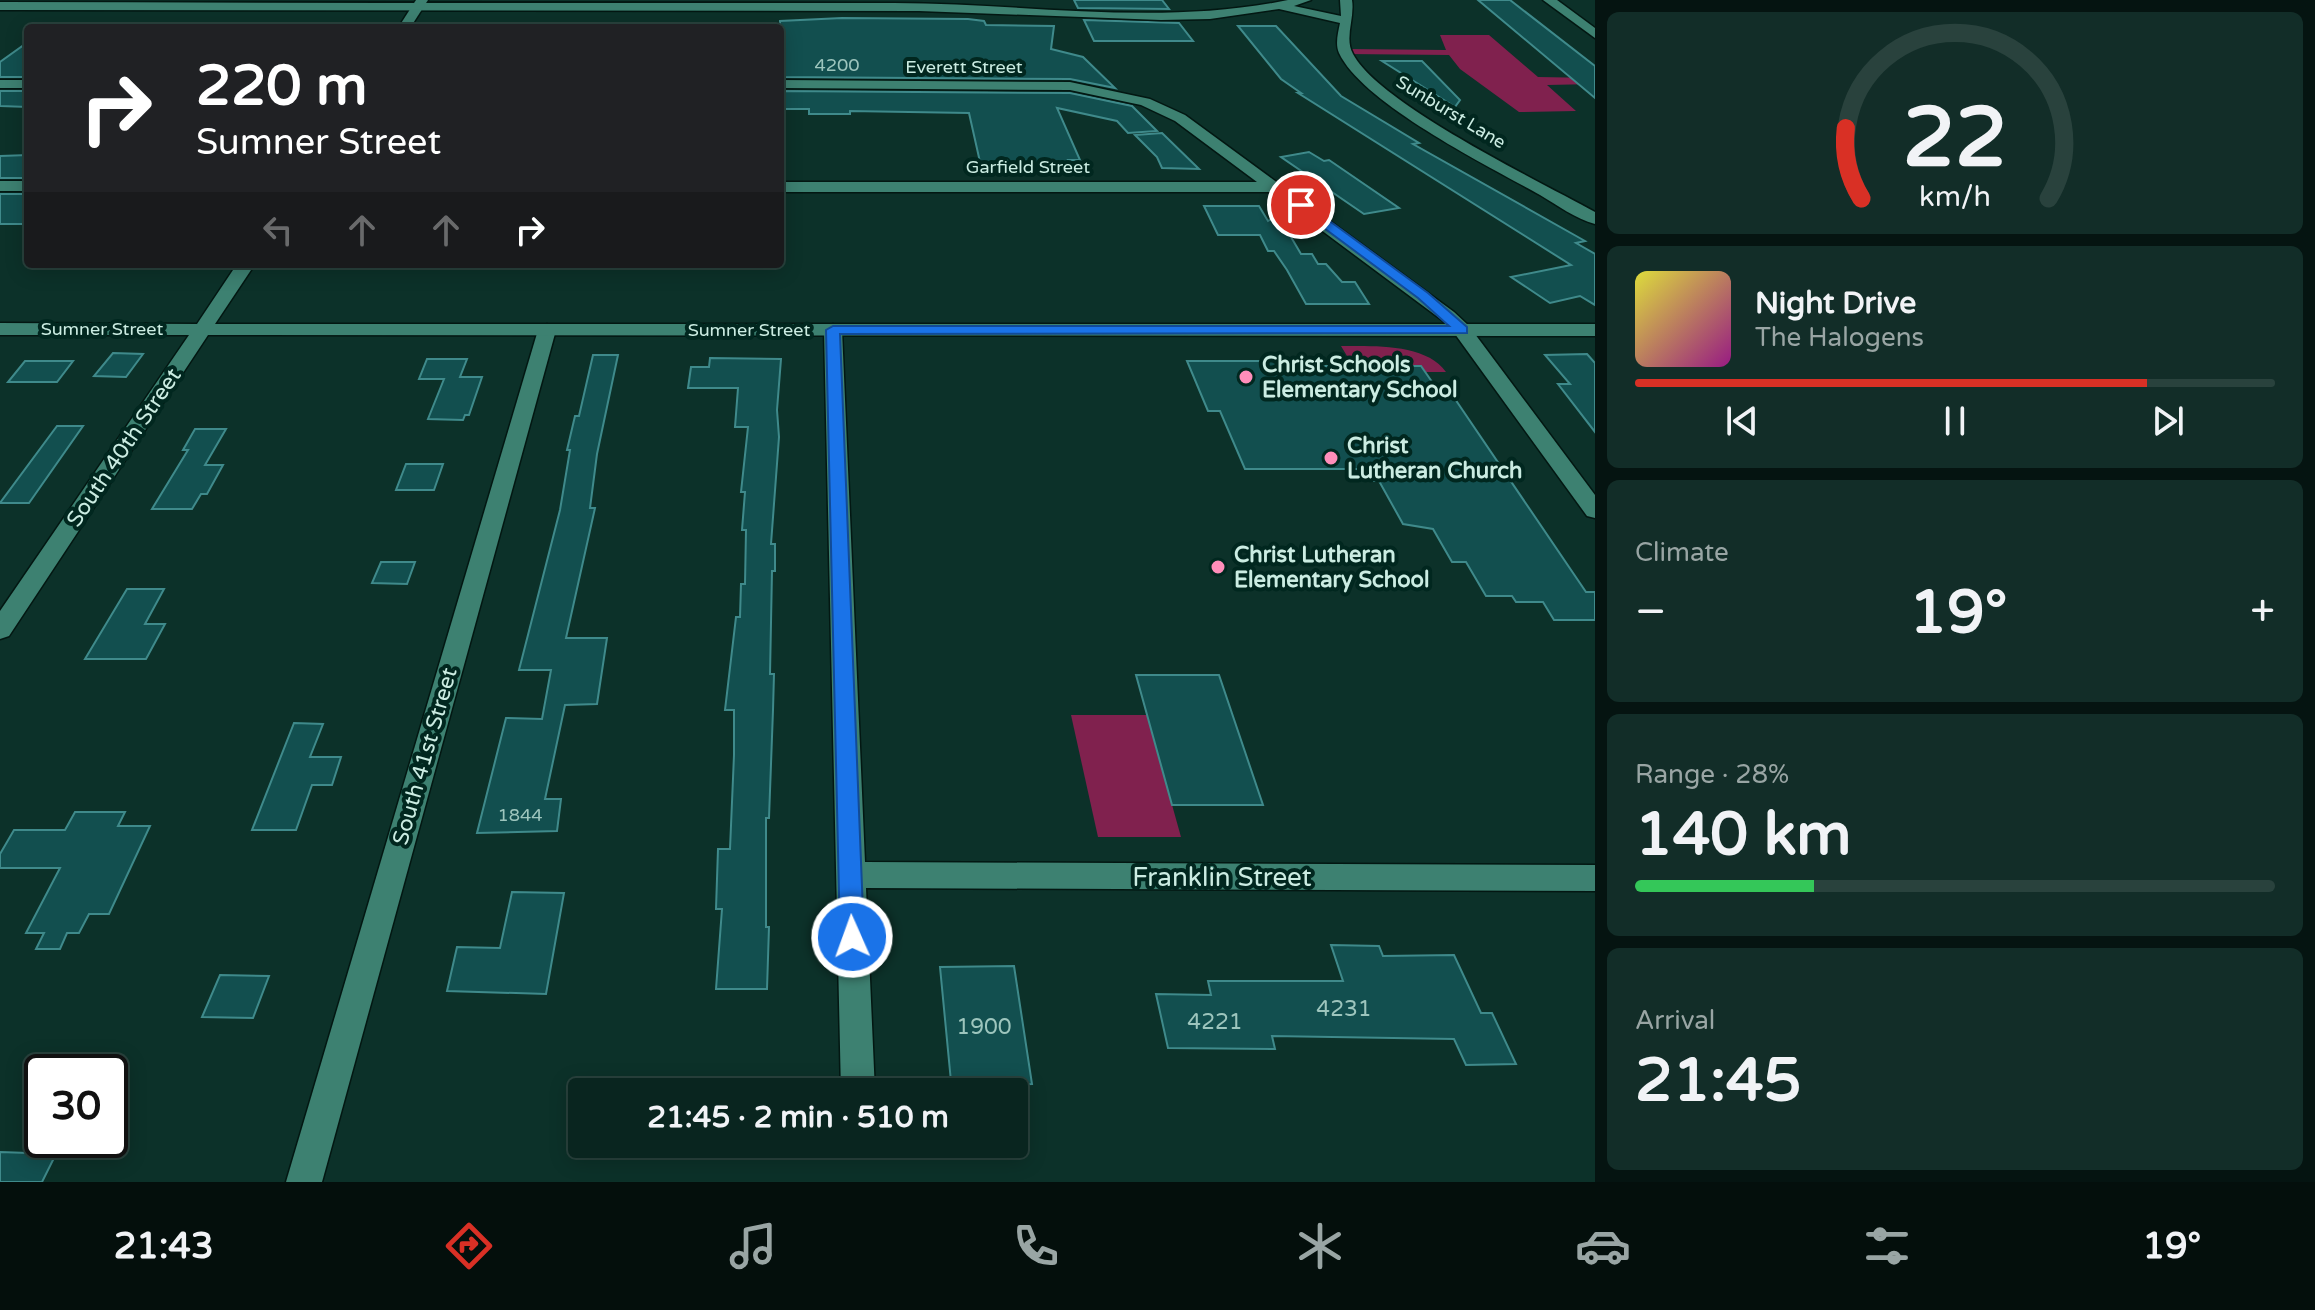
<!DOCTYPE html>
<meta charset="utf-8">
<style>
:root{--surface:#09251f;--page:#122d28;--text:#f1f3f6;--muted:#99a5a4;--line:#29423d;--accent:#d93025}
body{margin:0;font-family:"Varela Round",sans-serif;background:var(--page);color:var(--text);height:100vh;display:flex;flex-direction:column;font-size:30px;white-space:nowrap}
*{box-sizing:border-box;margin:0}
p{font-size:26px;color:var(--muted)}
.icon{flex:none;width:44px;height:44px;fill:none;stroke:currentColor;stroke-width:2;stroke-linecap:round;stroke-linejoin:round}
.map{position:relative;flex:1;overflow:hidden}
.panel{display:flex;flex-direction:column;gap:12px;padding:12px;background:#051411;width:720px}
.panel>*{flex:none}
.hud{position:absolute;left:24px;top:24px;width:760px;height:244px;border-radius:8px;box-shadow:0 4px 20px #0003,0 0 0 2px var(--line);background:#202124;color:#fff;overflow:hidden}
.speed{position:absolute;left:24px;top:1054px;display:flex;gap:16px;font-size:40px;font-weight:700;text-align:center}
.speed>*{display:grid;place-content:center;width:104px;height:104px;border-radius:50%;background:var(--surface);box-shadow:0 4px 20px #0003,0 0 0 2px var(--line);line-height:1}
.speed .limit{border:4px solid #111;border-radius:12px;background:#fff;color:#111}
.pin{position:absolute;display:grid;place-items:center;width:68px;height:68px;color:#fff;margin:-34px;border:4px solid #fff;border-radius:50%;box-shadow:0 2px 8px #0007}
.me{position:absolute;width:88px;margin:-44px;rotate:358deg;stroke-linejoin:round;filter:drop-shadow(0 0 6px #0008)}
.turn{display:flex;align-items:center;gap:28px;height:168px;padding:0 40px;font-size:36px}
.turn .icon{width:104px;height:104px;stroke-width:2.5}
.turn b{display:block;font-size:56px;line-height:68px}
.lanes{display:flex;align-items:center;height:76px;padding:0 40px;background:#0003;justify-content:center;gap:40px;direction:ltr}
.lanes .off{opacity:.35}
.big{font-size:60px;font-weight:700;line-height:1.1}
.panel .widget{flex:1;display:flex;flex-direction:column;justify-content:center;gap:12px;min-width:0;padding:0 28px;border-radius:12px;background:var(--page)}
.panel .dial{align-items:center;gap:0}
.dial svg{height:208px;overflow:visible;fill:none;stroke:var(--line);stroke-width:7;stroke-linecap:round;text-anchor:middle}
.dial text{fill:var(--text);stroke:none}
.song{display:flex;align-items:center;gap:24px}
.cover{width:96px;height:96px;border-radius:12px;background:linear-gradient(135deg,hsl(60 70% 55%),hsl(310 70% 35%))}
.played{height:8px;border-radius:4px;background:linear-gradient(90deg,var(--accent) 80%,var(--line) 80%)}
.keys{display:flex;justify-content:space-around;direction:ltr}
.heat{display:flex;justify-content:space-between;align-items:center;font-size:44px;direction:ltr}
.charge{height:12px;border-radius:6px;background:linear-gradient(90deg,#34c759 28%,var(--line) 0)}
.trip{position:absolute;left:568px;top:1078px;width:460px;height:80px;border-radius:8px;background:var(--surface);box-shadow:0 4px 20px #0003,0 0 0 2px var(--line);font-weight:700;line-height:80px;text-align:center}
.tabs{display:flex;height:128px;justify-content:space-around;align-items:center;background:#040f0c;color:var(--muted)}
.tabs .icon{width:56px;height:56px}
.tabs .on{color:var(--accent)}
.tabs b{font-size:36px;color:var(--text)}
main{display:flex;flex:1;min-height:0}
.map>svg:first-child{display:block}
.green{fill:#80214e}
.building{fill:#124f4f;stroke:#3f8a8b;stroke-width:2}
.lines{fill:none;stroke-linecap:round;stroke-linejoin:round}
.street-casing{stroke:#031712;stroke-width:3}
.secondary-casing{stroke:#031712;stroke-width:3}
.street{fill:#3d8171;fill-rule:evenodd}
.secondary{fill:#3d8171;fill-rule:evenodd}
.route{fill:#1a73e8;stroke:#114b97;stroke-width:2}
.poi-dot{fill:#ff8eba;stroke:#01271f;stroke-width:3}
.labels{text-anchor:middle;stroke-width:8;stroke-linejoin:round;paint-order:stroke}
.number-label{font-size:18px;fill:#9dc5bd}
.far-street-label{font-size:18px;fill:#cbece2;stroke:#01271f}
.poi-label{font-size:22px;font-weight:bold;fill:#cbece2;stroke:#01271f;text-anchor:start}
.street-label{font-size:22px;fill:#cbece2;stroke:#01271f}
.near-number-label{font-size:22px;fill:#9dc5bd}
.near-street-label{font-size:26px;fill:#cbece2;stroke:#01271f}
</style>
<main>
<div class="map">
<svg width="1595" height="1182" viewBox="0 0 1595 1182">
<rect width="100%" height="100%" fill="#0c3129"/>
<g class="green">
<path d="M 1440,35 L 1489,35 L 1538,77 L 1595,78 L 1595,84 L 1547,85 L 1576,111 L 1519,112 L 1460,69 L 1449,55 L 1346,54 L 1345,49 L 1446,50 Z"/>
<path d="M 1341,346 C 1372,346 1426,343 1446,372 L 1426,372 L 1421,366 L 1353,366 Z"/>
<path d="M 1071,715 L 1147,715 L 1181,837 L 1098,837 Z"/>
</g>
<g class="building">
<path d="M 1074,0 L 1162,0 L 1169,9 L 1078,8 Z"/>
<path d="M 1478,0 L 1510,0 L 1595,66 L 1595,98 Z"/>
<path d="M 842,18 L 968,19 L 984,21 L 986,25 L 1054,26 L 1051,49 L 1083,57 L 1115,88 L 1070,79 L 780,77 L 780,21 Z"/>
<path d="M 1084,20 L 1179,23 L 1193,41 L 1094,41 Z"/>
<path d="M 1238,26 L 1276,26 L 1341,96 L 1419,143 L 1413,144 L 1585,241 L 1576,243 L 1595,254 L 1595,305 L 1580,296 L 1550,303 L 1511,277 L 1571,265 L 1298,93 L 1301,93 L 1281,79 Z"/>
<path d="M 28,42 L 28,77 L 0,77 L 0,62 Z"/>
<path d="M 1382,61 L 1422,61 L 1460,100 L 1455,107 Z"/>
<path d="M 0,91 L 28,91 L 28,107 L 0,106 Z"/>
<path d="M 780,91 L 1070,93 L 1132,106 L 1157,131 L 1128,133 L 1117,121 L 1057,108 L 1080,160 L 1068,160 L 1070,165 L 1000,166 L 999,162 L 980,162 L 969,113 L 850,111 L 850,114 L 809,114 L 809,109 L 780,109 Z"/>
<path d="M 1162,133 L 1199,169 L 1162,168 L 1157,157 L 1135,135 Z"/>
<path d="M 1309,152 L 1324,161 L 1329,160 L 1399,208 L 1364,214 L 1281,157 Z"/>
<path d="M 28,155 L 28,178 L 0,178 L 0,156 Z"/>
<rect x="0" y="194" width="28" height="30"/>
<path d="M 1204,206 L 1259,206 L 1268,221 L 1278,215 L 1301,254 L 1312,254 L 1318,264 L 1326,264 L 1342,282 L 1355,282 L 1369,304 L 1306,304 L 1287,270 L 1274,251 L 1268,251 L 1260,235 L 1218,235 Z"/>
<path d="M 113,353 L 143,354 L 126,377 L 94,376 Z"/>
<path d="M 1587,354 L 1595,363 L 1595,432 L 1558,384 L 1570,384 L 1545,355 Z"/>
<path d="M 593,355 L 618,355 L 597,454 L 590,508 L 595,508 L 566,638 L 607,638 L 597,704 L 565,705 L 545,799 L 561,799 L 557,831 L 477,833 L 506,718 L 542,719 L 551,670 L 519,670 L 560,510 L 570,450 L 567,450 L 575,416 L 579,416 Z"/>
<path d="M 710,358 L 781,359 L 777,410 L 779,437 L 771,544 L 775,544 L 775,571 L 772,571 L 770,674 L 774,674 L 773,710 L 769,818 L 766,818 L 766,927 L 769,927 L 767,989 L 716,989 L 722,909 L 716,909 L 718,849 L 730,849 L 734,755 L 734,710 L 725,710 L 736,617 L 740,617 L 741,584 L 745,584 L 746,530 L 742,530 L 745,492 L 741,492 L 748,427 L 735,427 L 738,388 L 688,388 L 691,367 L 709,367 Z"/>
<path d="M 427,359 L 467,359 L 460,377 L 482,377 L 469,415 L 465,415 L 463,420 L 428,419 L 444,379 L 419,379 Z"/>
<path d="M 25,361 L 73,361 L 57,382 L 8,382 Z"/>
<path d="M 1187,361 L 1290,361 L 1293,366 L 1421,366 L 1444,399 L 1455,399 L 1586,592 L 1595,592 L 1595,620 L 1554,620 L 1543,602 L 1516,602 L 1512,596 L 1486,596 L 1466,562 L 1452,562 L 1433,529 L 1403,524 L 1379,481 L 1374,481 L 1368,469 L 1245,469 L 1220,411 L 1208,411 Z"/>
<path d="M 57,426 L 83,426 L 29,503 L 0,503 Z"/>
<path d="M 195,429 L 226,429 L 205,465 L 223,465 L 207,494 L 201,494 L 192,509 L 152,509 L 188,450 L 183,450 Z"/>
<path d="M 406,464 L 443,464 L 434,490 L 396,490 Z"/>
<path d="M 381,562 L 415,562 L 407,584 L 372,583 Z"/>
<path d="M 127,589 L 164,589 L 145,624 L 165,624 L 146,659 L 85,659 Z"/>
<path d="M 1136,675 L 1219,675 L 1263,805 L 1172,805 Z"/>
<path d="M 294,723 L 323,724 L 310,757 L 341,757 L 332,785 L 312,785 L 296,830 L 252,830 Z"/>
<path d="M 75,812 L 125,812 L 118,826 L 150,826 L 109,914 L 89,914 L 79,933 L 67,933 L 60,949 L 36,949 L 44,933 L 26,933 L 60,868 L 0,868 L 0,854 L 14,830 L 65,830 Z"/>
<path d="M 512,892 L 564,893 L 546,994 L 447,991 L 457,947 L 500,948 Z"/>
<path d="M 1331,945 L 1379,946 L 1383,956 L 1454,955 L 1481,1013 L 1492,1013 L 1516,1064 L 1466,1065 L 1454,1039 L 1272,1036 L 1275,1049 L 1168,1048 L 1156,994 L 1211,995 L 1208,981 L 1343,981 Z"/>
<path d="M 1014,966 L 1032,1084 L 990,1085 L 991,1092 L 952,1092 L 940,967 Z"/>
<path d="M 220,975 L 269,976 L 253,1018 L 202,1017 Z"/>
<path d="M 0,1152 L 56,1154 L 42,1182 L 0,1182 Z"/>
</g>
<g class="lines">
<defs>
<g id="street">
<path d="M 1288,0 L 1311,0 L 1294,6 L 1341,16 L 1340,0 L 1352,0 C 1355,18 1344,38 1353,54 C 1379,104 1541,182 1595,212 L 1595,224 C 1576,219 1557,205 1540,195 C 1490,167 1363,104 1339,53 C 1335,44 1338,33 1340,23 L 1279,9 L 1210,19 L 1161,20 L 919,11 L 0,10 L 0,2 C 298,3 596,3 894,3 C 1025,3 1158,27 1288,0 Z"/>
<path d="M 1543,0 L 1557,0 L 1595,28 L 1595,38 Z"/>
<rect x="0" y="80" width="28" height="8"/>
<path d="M 780,80 L 1070,82 L 1150,99 L 1185,115 L 1454,312 L 1469,326 L 1595,495 L 1595,518 L 1587,516 L 1455,334 L 1442,320 L 1270,192 L 780,192 L 780,182 L 1257,182 L 1175,121 L 1141,105 L 1070,90 L 780,88 Z"/>
<rect x="0" y="181" width="28" height="10"/>
<path d="M 547,324 L 556,330 L 322,1182 L 286,1182 L 538,330 Z"/>
<path d="M 833,324 L 842,330 L 865,862 L 1595,865 L 1595,891 L 866,888 L 875,1092 L 841,1092 L 824,330 Z"/>
</g>
<g id="secondary">
<path d="M 416,0 L 428,0 L 410,28 L 398,28 Z"/>
<path d="M 237,264 L 255,264 L 215,324 L 1595,324 L 1595,336 L 208,335 L 9,636 L 0,639 L 0,611 L 189,335 L 0,335 L 0,323 L 197,324 Z"/>
</g>
</defs>
<use href="#street" class="street-casing"/>
<use href="#secondary" class="secondary-casing"/>
<use href="#street" class="street"/>
<use href="#secondary" class="secondary"/>
</g>
<path class="route" d="M 1297,203 L 1305,203 L 1428,293 L 1467,327 L 1467,333 L 840,334 L 864,937 L 860,945 L 852,948 L 844,945 L 840,937 L 826,330 L 833,326 L 1449,326 L 1418,298 L 1297,208 Z"/>
<g class="poi-dot">
<circle cx="1246" cy="377" r="8"/>
<circle cx="1331" cy="458" r="8"/>
<circle cx="1218" cy="567" r="8"/>
</g>
<g class="labels">
<g class="number-label">
<text x="837" y="71">4200</text>
<text x="520" y="821">1844</text>
</g>
<g class="far-street-label">
<text x="964" y="73">Everett Street</text>
<text transform="translate(1451 112) rotate(31)" y="6">Sunburst Lane</text>
<text x="1028" y="173">Garfield Street</text>
<text x="102" y="335">Sumner Street</text>
<text x="749" y="336">Sumner Street</text>
</g>
<g class="poi-label">
<text x="1262" y="372">Christ Schools<tspan x="1262" dy="25">Elementary School</tspan></text>
<text x="1347" y="453">Christ<tspan x="1347" dy="25">Lutheran Church</tspan></text>
<text x="1234" y="562">Christ Lutheran<tspan x="1234" dy="25">Elementary School</tspan></text>
</g>
<g class="street-label">
<text transform="translate(123 447) rotate(-56)" y="8">South 40th Street</text>
<text transform="translate(424 756) rotate(-74)" y="8">South 41st Street</text>
</g>
<g class="near-number-label">
<text x="1344" y="1016">4231</text>
<text x="1215" y="1029">4221</text>
<text x="984" y="1034">1900</text>
</g>
<g class="near-street-label">
<text x="1222" y="886">Franklin Street</text>
</g>
</g>
</svg>
<div class="speed"><div class="limit">30</div></div>
<div class="pin" style="left:1301px;top:205px;background:#d93025"><svg class="icon" aria-label="arrive" viewBox="0 0 24 24"><path d="M6 21V4h12l-3 4 3 4H6"/></svg></div>
<svg class="me" style="left:852px;top:937px" viewBox="-20 -20 40 40"><circle r="17" fill="#1a73e8" stroke="#fff" stroke-width="3"/><path d="M0-11L8 9 0 5-8 9z" fill="#fff"/></svg>
<div class="trip">21:45 · 2 min · 510 m</div>
<div class="hud">
<div class="turn"><svg class="icon" aria-label="right" viewBox="0 0 24 24"><path d="M7 20v-9h11M14 6l5 5-5 5"/></svg><div><b>220 m</b>Sumner Street</div></div>
<div class="lanes"><svg class="icon off" aria-label="left" viewBox="0 0 24 24"><path d="M17 20v-9H6M10 6l-5 5 5 5"/></svg><svg class="icon off" aria-label="ahead" viewBox="0 0 24 24"><path d="M12 20V5M6 11l6-6 6 6"/></svg><svg class="icon off" aria-label="ahead" viewBox="0 0 24 24"><path d="M12 20V5M6 11l6-6 6 6"/></svg><svg class="icon" aria-label="right" viewBox="0 0 24 24"><path d="M7 20v-9h11M14 6l5 5-5 5"/></svg></div>
</div>
</div>
<section class="panel">
<div class="widget dial"><svg viewBox="0 0 100 80">
<path d="M14 69A42 42 0 1 1 86 69"/>
<path d="M14 69A42 42 0 0 1 8 42" stroke="#d93025"/>
<text x="50" y="56" font-size="32" font-weight="700">22</text>
<text x="50" y="72" font-size="11">km/h</text>
</svg></div>
<div class="widget">
<div class="song"><i class="cover"></i><div><b>Night Drive</b><p>The Halogens</p></div></div>
<div class="played"></div>
<div class="keys"><svg class="icon" aria-label="previous" viewBox="0 0 24 24"><path d="M18 5L8 12l10 7zM5 5v14"/></svg><svg class="icon" aria-label="pause" viewBox="0 0 24 24"><path d="M8 5v14M16 5v14"/></svg><svg class="icon" aria-label="next" viewBox="0 0 24 24"><path d="M6 5l10 7-10 7zM19 5v14"/></svg></div>
</div>
<div class="widget"><p>Climate</p>
<div class="heat"><a>−</a><b class="big">19°</b><a>+</a></div>
</div>
<div class="widget"><p>Range · 28%</p><b class="big">140 km</b><div class="charge"></div></div>
<div class="widget"><p>Arrival</p><b class="big">21:45</b></div>
</section>
</main>
<nav class="tabs">
<b>21:43</b>
<svg class="icon on" aria-label="directions" viewBox="0 0 24 24"><path d="M12 3l9 9-9 9-9-9zM9 14v-3h6M13 9l2 2-2 2"/></svg>
<svg class="icon" aria-label="music" viewBox="0 0 24 24"><path d="M9 18V5l10-2v13"/><circle cx="6" cy="18" r="3"/><circle cx="16" cy="16" r="3"/></svg>
<svg class="icon" aria-label="phone" viewBox="0 0 24 24"><path d="M5 4h4l2 5-3 2q2 4 5 5l2-3 5 2v4C11 20 4 13 5 4z"/></svg>
<svg class="icon" aria-label="climate" viewBox="0 0 24 24"><path d="M12 3v18M4 7l16 10M4 17L20 7"/></svg>
<svg class="icon" aria-label="car" viewBox="0 0 24 24"><path d="M5 17H2v-5l4-1 3-4h7l3 4 3 1v5h-3M9 17h6M6 11h13"/><circle cx="7" cy="17" r="2"/><circle cx="17" cy="17" r="2"/></svg>
<svg class="icon" aria-label="filters" viewBox="0 0 24 24"><path d="M4 7h16M4 17h16"/><circle cx="9" cy="7" r="2"/><circle cx="15" cy="17" r="2"/></svg>
<b>19°</b>
</nav>
